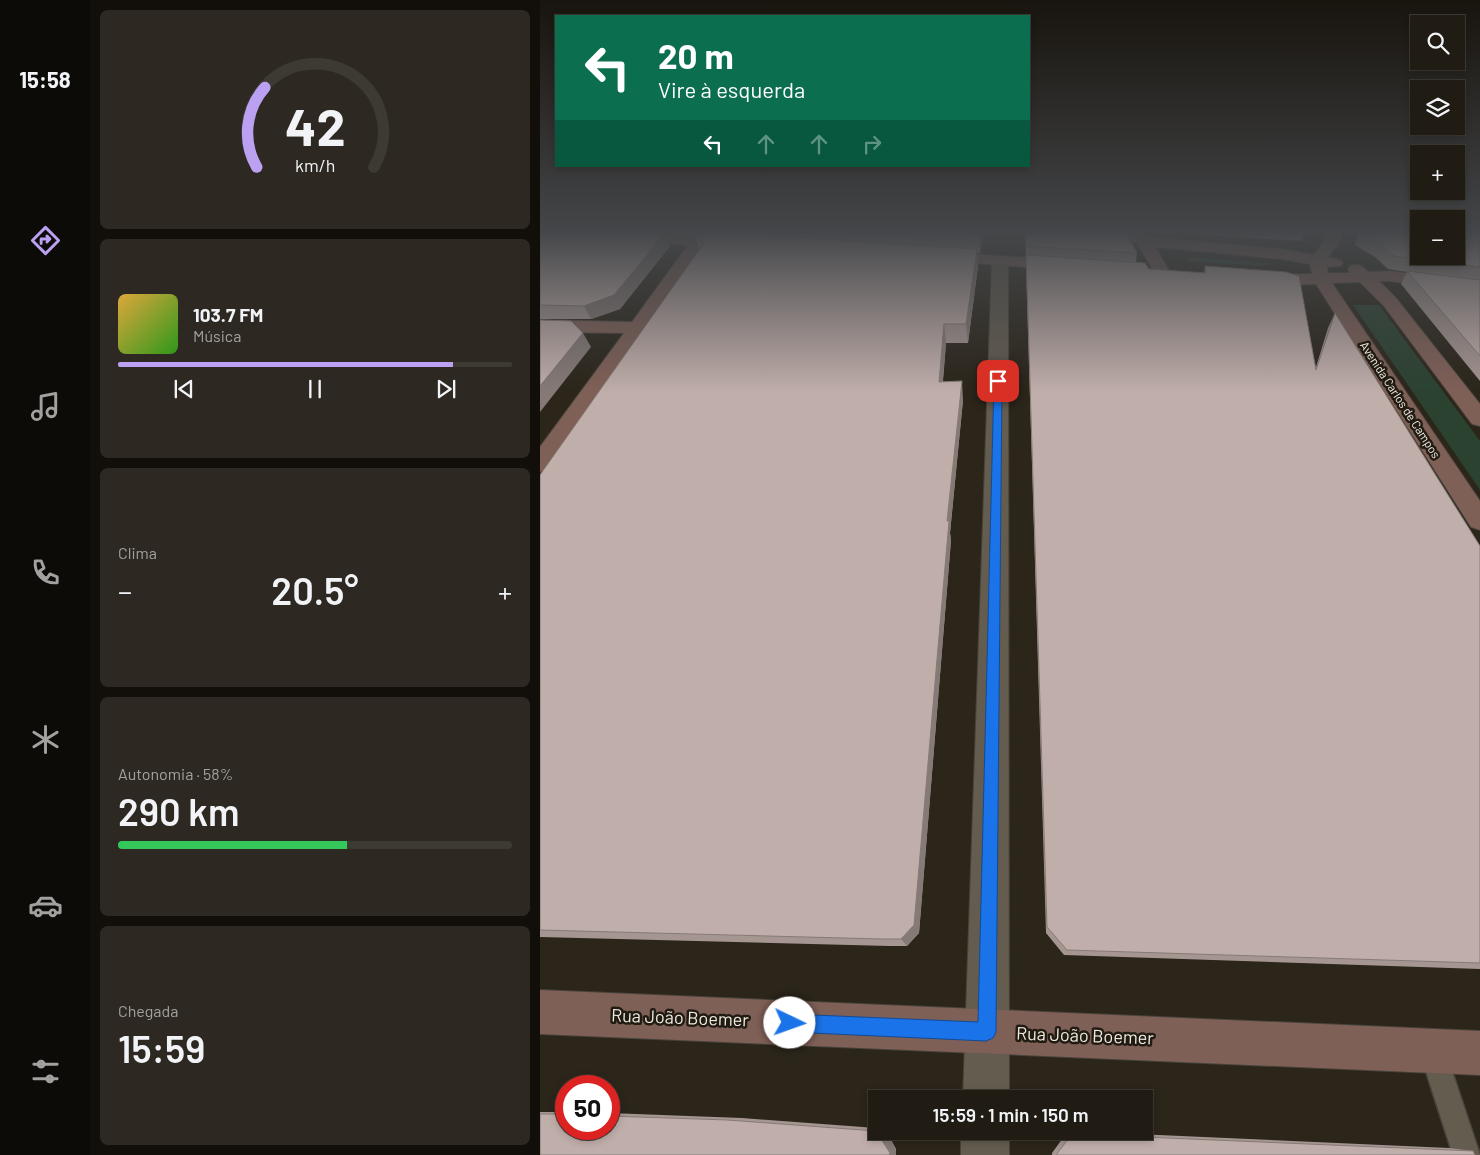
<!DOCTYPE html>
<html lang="pt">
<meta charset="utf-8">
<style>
:root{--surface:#201c14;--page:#2d2922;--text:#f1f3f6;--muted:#a2a1a0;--line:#3d3a34;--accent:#bca0f2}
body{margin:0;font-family:Barlow,sans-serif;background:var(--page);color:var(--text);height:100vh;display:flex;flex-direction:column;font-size:19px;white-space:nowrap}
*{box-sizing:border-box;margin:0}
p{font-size:16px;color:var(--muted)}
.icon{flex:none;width:28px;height:28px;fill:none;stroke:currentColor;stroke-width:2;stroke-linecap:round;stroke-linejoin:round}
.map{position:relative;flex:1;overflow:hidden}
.side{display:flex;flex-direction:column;gap:10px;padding:10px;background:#120f0b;width:450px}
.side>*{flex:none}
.guide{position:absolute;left:15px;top:15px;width:475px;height:152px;border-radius:0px;box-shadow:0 2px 8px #0003,0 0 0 1px var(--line);background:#0b6e4f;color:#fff;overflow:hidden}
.controls{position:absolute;left:870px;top:15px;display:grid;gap:10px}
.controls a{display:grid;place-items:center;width:55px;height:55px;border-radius:0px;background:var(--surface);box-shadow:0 2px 8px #0003,0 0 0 1px var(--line);font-size:25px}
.speed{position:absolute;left:15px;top:1075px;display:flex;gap:10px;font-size:25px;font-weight:700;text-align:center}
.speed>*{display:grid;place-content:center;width:65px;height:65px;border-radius:50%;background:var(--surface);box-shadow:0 2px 8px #0003,0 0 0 1px var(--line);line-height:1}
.speed .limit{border:8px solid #d22;background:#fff;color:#111}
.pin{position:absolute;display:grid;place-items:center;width:42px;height:42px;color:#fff;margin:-21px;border-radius:10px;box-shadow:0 2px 8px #0006}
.me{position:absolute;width:55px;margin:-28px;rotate:93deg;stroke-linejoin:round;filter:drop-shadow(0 0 4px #0008)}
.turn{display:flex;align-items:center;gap:18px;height:105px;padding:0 20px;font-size:22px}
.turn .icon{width:65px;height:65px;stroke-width:2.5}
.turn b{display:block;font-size:35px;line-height:42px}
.lanes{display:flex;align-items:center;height:48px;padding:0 20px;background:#0003;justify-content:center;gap:25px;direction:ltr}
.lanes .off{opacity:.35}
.big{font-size:38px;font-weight:600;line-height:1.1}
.side .tile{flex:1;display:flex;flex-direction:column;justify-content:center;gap:8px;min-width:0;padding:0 18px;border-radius:8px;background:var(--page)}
.side .dial{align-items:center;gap:0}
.dial svg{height:130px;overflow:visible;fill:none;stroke:var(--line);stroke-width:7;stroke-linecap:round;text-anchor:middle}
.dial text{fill:var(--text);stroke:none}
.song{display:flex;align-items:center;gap:15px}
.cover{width:60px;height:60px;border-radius:8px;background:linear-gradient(135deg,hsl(40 70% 55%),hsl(110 70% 35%))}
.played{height:5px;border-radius:2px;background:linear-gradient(90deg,var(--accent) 85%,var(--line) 85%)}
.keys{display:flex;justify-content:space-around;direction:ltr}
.heat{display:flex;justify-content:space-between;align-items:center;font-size:28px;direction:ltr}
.charge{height:8px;border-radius:4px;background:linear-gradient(90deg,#34c759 58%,var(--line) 0)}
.trip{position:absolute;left:328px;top:1090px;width:285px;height:50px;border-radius:0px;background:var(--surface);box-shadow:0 2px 8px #0003,0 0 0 1px var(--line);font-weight:600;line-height:50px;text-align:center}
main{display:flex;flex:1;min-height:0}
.tabs{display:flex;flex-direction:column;width:90px;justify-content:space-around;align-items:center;background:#0d0b08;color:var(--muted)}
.tabs .icon{width:35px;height:35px}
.tabs .current{color:var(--accent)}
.tabs b{font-size:22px;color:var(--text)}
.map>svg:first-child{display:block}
.green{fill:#2b4231}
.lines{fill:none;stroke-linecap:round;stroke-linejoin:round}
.lane-casing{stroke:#48433b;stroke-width:3}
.street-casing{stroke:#48433b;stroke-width:2}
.secondary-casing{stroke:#48433b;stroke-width:2}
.lane{fill:#635c4f;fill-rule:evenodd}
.street{fill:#635c4f;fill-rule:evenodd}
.secondary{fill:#7f6057;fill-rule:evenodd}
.wall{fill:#a59692}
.shaded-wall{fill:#867a77}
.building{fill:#c0aeaa;stroke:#867a77}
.route{fill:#1a73e8;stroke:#114b97}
.labels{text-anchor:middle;stroke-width:5;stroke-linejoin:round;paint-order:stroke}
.far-street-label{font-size:12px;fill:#efebe4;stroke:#211b11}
.near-street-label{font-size:18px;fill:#efebe4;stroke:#211b11}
</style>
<main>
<nav class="tabs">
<b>15:58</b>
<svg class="icon current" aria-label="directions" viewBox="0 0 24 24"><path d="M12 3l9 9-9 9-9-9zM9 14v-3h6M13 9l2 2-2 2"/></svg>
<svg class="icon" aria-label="music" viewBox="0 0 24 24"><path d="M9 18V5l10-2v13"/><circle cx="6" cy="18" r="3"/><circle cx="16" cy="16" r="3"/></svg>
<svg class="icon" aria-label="phone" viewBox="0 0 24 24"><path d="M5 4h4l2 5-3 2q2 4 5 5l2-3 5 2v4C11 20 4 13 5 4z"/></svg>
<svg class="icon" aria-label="climate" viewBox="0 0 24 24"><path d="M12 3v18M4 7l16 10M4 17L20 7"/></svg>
<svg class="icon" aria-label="car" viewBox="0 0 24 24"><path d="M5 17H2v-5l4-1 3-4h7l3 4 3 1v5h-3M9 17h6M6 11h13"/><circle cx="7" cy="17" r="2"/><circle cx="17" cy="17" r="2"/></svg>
<svg class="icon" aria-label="filters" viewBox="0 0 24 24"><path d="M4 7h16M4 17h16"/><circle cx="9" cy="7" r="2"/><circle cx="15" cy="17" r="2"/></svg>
</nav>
<section class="side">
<div class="tile dial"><svg viewBox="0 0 100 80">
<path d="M14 69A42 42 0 1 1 86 69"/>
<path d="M14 69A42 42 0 0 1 19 20" stroke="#bca0f2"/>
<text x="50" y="56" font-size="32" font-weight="700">42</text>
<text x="50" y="72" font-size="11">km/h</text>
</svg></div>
<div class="tile">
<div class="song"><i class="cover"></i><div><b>103.7 FM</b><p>Música</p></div></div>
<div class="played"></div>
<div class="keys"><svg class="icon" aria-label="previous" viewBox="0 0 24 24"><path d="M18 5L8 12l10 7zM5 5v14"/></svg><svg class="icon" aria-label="pause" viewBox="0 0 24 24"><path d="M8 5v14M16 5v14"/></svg><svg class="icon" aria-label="next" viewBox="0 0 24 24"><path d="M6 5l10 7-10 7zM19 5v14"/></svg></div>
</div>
<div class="tile"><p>Clima</p>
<div class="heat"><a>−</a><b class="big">20.5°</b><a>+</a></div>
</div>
<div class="tile"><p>Autonomia · 58%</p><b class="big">290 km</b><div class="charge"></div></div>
<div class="tile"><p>Chegada</p><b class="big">15:59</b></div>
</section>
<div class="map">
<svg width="940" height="1155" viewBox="0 0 940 1155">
<rect width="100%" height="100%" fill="#2b251a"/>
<g class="green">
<path d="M 648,257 L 728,263 L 732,264 L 722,266 L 647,261 Z"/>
<path d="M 813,305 L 839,305 L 940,441 L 940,490 Z"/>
</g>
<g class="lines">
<defs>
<path id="lane" d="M 893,1040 L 902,1044 L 906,1053 L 940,1155 L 913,1155 L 880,1053 L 884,1044 Z"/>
<g id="street">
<path d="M 460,256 L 466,258 L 468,261 L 469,1099 L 423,1099 L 452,261 L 454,258 Z"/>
<rect x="421" y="1131" width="48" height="24"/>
</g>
<g id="secondary">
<path d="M 554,231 L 581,231 L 592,234 L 590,231 L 606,231 L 609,237 L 741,249 L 774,255 L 784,241 L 786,231 L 802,231 L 800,242 L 788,257 L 801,260 L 803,263 L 801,266 L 787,267 L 788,273 L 810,273 L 808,269 L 810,266 C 819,263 822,266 828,272 L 850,271 L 940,283 L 940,293 L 850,281 L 839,281 L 856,298 L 940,404 L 940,426 L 932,424 L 844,306 L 820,282 L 792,283 L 940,501 L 940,530 L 931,527 L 776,284 C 756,285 736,286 716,282 L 714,278 L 716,274 L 772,274 L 770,264 L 741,259 L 615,247 L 630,272 L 628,276 L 616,276 L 598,244 L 557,234 Z"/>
<path d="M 91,232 L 193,238 L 198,240 L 201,243 L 198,246 L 163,246 L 8,469 L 0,472 L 0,447 L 84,333 L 0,332 L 0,320 L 92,322 L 148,245 L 86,240 L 83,237 L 86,234 Z"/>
<path d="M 400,252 L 522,260 L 528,262 L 530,265 L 528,268 L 522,270 L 394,260 L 392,257 L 394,254 Z"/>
<path d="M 0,990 L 940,1031 L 940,1075 L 0,1034 Z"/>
</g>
</defs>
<use href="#lane" class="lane-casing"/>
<use href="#street" class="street-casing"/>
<use href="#secondary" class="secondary-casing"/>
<use href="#lane" class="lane"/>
<use href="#street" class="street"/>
<use href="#secondary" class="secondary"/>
</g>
<g class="wall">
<path d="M 0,231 L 125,233 L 130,246 L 80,309 L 51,319 L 0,319 Z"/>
<path d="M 100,231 L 443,231 L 440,253 L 437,253 L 438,266 L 428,343 L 406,343 L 403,381 L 423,400 L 410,533 L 411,540 L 379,933 L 367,946 L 349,946 L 0,937 L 0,475 L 160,250 L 154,235 L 155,235 Z"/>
<path d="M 485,231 L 597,253 L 596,262 L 609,269 L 664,273 L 665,266 L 776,367 L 788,328 L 795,313 L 893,471 L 940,546 L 940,969 L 524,955 L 506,933 Z"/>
<path d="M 642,231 L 766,231 L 761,241 L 649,234 Z"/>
<path d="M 819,231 L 940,231 L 940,381 L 861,284 L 867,272 L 848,269 L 835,257 L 815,245 Z"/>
<path d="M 0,1112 L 26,1112 L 26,1129 L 69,1129 L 69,1113 L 202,1118 L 336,1128 L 336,1131 L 346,1131 L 356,1149 L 0,1155 Z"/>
<path d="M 528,1131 L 909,1148 L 933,1151 L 935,1155 L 512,1155 L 512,1153 Z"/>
</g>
<g class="shaded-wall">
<path d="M 440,231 L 443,231 L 440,253 L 439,240 Z"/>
<path d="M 764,231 L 766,231 L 761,241 Z"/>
<path d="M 125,233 L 130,246 L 80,309 L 51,319 L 44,306 Z"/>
<path d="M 437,249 L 438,266 L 428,343 L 426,324 Z"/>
<path d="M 404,324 L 406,343 L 401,401 L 399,382 Z"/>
<path d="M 43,333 L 51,347 L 0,412 L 0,386 Z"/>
<path d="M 422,381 L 423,400 L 410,533 L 411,540 L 379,933 L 367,946 L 361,939 Z"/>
<path d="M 336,1131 L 346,1131 L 356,1149 L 356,1155 L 349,1155 Z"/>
</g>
<g class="building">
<path d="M 0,231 L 89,231 L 125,233 L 74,295 L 44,306 L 0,305 Z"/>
<path d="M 157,231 L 437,249 L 426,324 L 404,324 L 399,382 L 422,381 L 407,521 L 409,521 L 374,925 L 361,939 L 342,939 L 0,930 L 0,475 L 164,243 L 154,235 Z"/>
<path d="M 290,231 L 440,231 L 439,240 Z"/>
<path d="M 485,231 L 577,231 L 586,233 L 597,253 L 486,246 Z"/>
<path d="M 821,231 L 879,231 L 879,256 L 916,256 L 916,231 L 940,231 L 940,267 L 854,256 L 841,244 L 820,232 Z"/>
<path d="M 486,255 L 605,263 L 609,269 L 666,273 L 665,266 L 746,272 L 759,276 L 776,370 L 795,313 L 893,471 L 940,546 L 940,963 L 527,950 L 507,927 Z"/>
<path d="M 867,271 L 940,280 L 940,356 Z"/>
<path d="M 0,320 L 31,321 L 43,333 L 0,386 Z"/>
<path d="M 0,1114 L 26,1114 L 26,1129 L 69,1129 L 69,1116 L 187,1120 L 336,1131 L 350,1153 L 349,1155 L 0,1155 Z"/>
<path d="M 532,1134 L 933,1151 L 935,1155 L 516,1155 Z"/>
</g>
<linearGradient id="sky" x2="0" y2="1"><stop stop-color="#18140e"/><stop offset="0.59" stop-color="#444649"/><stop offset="1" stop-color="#444649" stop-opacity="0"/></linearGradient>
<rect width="940" height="393" fill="url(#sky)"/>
<path class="route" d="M 458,378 L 462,381 L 456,1032 L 453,1038 L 446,1041 L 250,1032 L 244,1029 L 241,1023 L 244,1017 L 250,1014 L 438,1022 L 454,381 Z"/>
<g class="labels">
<g class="far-street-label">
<text transform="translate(860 400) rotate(57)" y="4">Avenida Carlos de Campos</text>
</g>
<g class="near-street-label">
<text transform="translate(140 1018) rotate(2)" y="6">Rua João Boemer</text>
<text transform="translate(545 1036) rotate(2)" y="6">Rua João Boemer</text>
</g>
</g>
</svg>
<div class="controls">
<a><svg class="icon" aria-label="search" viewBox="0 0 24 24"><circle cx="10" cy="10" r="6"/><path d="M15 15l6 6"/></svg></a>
<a><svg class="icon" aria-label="layers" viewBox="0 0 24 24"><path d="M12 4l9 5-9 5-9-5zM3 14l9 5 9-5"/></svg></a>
<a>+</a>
<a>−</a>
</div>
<div class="speed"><div class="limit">50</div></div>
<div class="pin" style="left:458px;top:381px;background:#d93025"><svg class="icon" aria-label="arrive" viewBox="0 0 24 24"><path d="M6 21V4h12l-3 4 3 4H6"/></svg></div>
<svg class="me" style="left:250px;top:1023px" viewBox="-20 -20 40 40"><circle r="19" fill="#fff"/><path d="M0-13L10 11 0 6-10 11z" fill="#1a73e8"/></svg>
<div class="trip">15:59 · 1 min · 150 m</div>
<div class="guide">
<div class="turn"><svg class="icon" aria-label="left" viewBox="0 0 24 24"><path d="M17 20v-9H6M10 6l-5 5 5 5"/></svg><div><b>20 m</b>Vire à esquerda</div></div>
<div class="lanes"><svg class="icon" aria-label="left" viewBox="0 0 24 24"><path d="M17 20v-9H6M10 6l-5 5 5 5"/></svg><svg class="icon off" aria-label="ahead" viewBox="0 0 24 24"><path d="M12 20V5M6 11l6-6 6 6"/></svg><svg class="icon off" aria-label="ahead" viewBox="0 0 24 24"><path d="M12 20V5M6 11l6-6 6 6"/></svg><svg class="icon off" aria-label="right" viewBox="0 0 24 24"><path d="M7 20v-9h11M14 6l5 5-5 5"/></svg></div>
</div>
</div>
</main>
